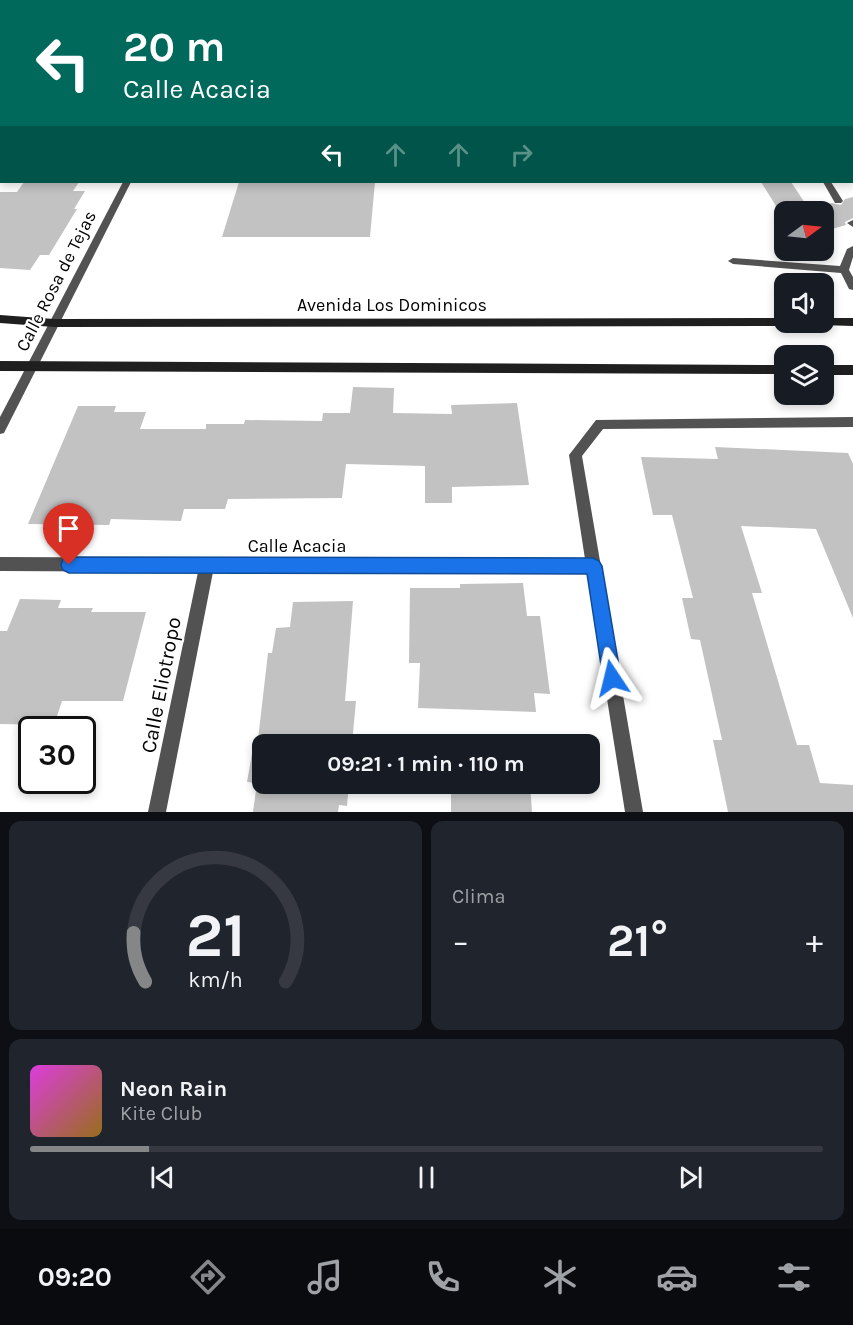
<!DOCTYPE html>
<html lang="es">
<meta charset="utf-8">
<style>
:root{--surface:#171b24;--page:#20242c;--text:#f1f3f6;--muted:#9ea1a6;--line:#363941;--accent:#858687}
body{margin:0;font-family:Karla,sans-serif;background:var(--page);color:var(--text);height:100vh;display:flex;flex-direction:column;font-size:22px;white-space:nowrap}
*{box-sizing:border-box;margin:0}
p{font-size:20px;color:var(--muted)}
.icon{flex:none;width:33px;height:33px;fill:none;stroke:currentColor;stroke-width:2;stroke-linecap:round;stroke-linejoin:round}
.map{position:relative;height:812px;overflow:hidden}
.side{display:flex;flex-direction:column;gap:9px;padding:9px;background:#0d0f14;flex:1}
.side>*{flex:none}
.top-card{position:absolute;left:0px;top:0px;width:854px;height:183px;box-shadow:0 3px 9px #0003;background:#00695c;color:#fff;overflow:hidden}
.needle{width:39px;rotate:75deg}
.fabs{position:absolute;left:774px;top:201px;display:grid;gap:12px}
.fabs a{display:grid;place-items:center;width:60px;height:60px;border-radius:12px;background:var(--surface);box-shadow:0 3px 9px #0003;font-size:30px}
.speed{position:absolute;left:18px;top:716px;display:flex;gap:12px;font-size:30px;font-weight:700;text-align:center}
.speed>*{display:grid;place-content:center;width:78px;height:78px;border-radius:50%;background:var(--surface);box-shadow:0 3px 9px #0003;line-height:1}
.speed .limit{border:3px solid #111;border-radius:9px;background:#fff;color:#111}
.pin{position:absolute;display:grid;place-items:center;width:51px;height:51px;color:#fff;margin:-62px -26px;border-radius:50% 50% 50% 0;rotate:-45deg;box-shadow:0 0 6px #0007}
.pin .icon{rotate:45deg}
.me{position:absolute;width:66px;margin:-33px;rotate:350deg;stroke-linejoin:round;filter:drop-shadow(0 0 4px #0008)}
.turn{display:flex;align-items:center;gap:21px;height:126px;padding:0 24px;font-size:27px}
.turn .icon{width:78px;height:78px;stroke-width:2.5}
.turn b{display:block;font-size:42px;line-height:51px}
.lanes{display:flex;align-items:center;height:57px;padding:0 24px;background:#0003;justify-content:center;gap:30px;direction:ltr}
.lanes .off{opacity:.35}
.big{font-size:45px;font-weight:700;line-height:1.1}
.side .widget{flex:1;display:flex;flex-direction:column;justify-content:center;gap:9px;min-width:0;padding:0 21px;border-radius:12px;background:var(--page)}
.side .dial{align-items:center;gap:0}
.dial svg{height:156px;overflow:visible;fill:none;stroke:var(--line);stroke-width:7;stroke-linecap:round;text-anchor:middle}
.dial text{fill:var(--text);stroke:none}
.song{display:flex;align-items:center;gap:18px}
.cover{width:72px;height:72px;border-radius:9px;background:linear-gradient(135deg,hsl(300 70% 55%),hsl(40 70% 35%))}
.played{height:6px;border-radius:3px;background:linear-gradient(90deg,var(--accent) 15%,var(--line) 15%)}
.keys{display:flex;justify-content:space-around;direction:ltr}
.heat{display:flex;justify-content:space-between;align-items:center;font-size:33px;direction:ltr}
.side .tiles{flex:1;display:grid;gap:9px;grid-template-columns:1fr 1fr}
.widget:last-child{grid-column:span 2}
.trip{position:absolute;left:252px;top:734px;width:348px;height:60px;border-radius:12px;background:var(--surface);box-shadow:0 3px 9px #0003;font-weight:700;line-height:60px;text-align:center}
.tabs{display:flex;height:96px;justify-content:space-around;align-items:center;background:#090b0e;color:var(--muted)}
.tabs .icon{width:42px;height:42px}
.tabs .current{color:var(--accent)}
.tabs b{font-size:27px;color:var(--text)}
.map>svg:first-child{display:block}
.building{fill:#c2c2c2}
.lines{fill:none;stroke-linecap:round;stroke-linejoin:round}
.lane{fill:#525252;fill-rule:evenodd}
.street{fill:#525252;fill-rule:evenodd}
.secondary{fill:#1f1f1f;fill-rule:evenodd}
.route{fill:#1a73e8;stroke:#114b97;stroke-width:1.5}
.labels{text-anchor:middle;stroke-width:4.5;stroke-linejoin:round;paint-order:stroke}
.street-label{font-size:18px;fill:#000;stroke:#fff}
.near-street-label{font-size:21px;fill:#000;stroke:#fff}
</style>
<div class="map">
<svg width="853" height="812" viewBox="0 0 853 812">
<rect width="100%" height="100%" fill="#fff"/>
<g class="building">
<path d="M 24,182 L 79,182 L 73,191 L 85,191 L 74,209 L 77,209 L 49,255 L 40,255 L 30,270 L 0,268 L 0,192 L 17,192 Z"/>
<path d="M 239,182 L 375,182 L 370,237 L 222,237 Z"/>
<path d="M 761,182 L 791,182 L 809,209 L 832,203 L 841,205 L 845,199 L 853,197 L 853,218 L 845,222 L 846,225 L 825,231 L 829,236 L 824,237 L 824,212 L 784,212 L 784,219 Z"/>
<path d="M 353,387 L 394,388 L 393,413 L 452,414 L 451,405 L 517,403 L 529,485 L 452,487 L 452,503 L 425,503 L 425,466 L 346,464 L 342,498 L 228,499 L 225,509 L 184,509 L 181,521 L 111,519 L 109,525 L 28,524 L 78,406 L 116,406 L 114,412 L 146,412 L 140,429 L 206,429 L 206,424 L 244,424 L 245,420 L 322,421 L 323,413 L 350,413 Z"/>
<path d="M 715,447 L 848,453 L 853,464 L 853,618 L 816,529 L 741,526 L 762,593 L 752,593 L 797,745 L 809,745 L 820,783 L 853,785 L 853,812 L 728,812 L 713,740 L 722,740 L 700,640 L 691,639 L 682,598 L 693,598 L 672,515 L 653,515 L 641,457 L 718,459 Z"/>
<path d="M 523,583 L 527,616 L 540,616 L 550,694 L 534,693 L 536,712 L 418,708 L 420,663 L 409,663 L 410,588 L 460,588 L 460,584 Z"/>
<path d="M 20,599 L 61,600 L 58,608 L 93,608 L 91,612 L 146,612 L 123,701 L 62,701 L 54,725 L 0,724 L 0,631 L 7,631 Z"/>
<path d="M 353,601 L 345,701 L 356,701 L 352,744 L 262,744 L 262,783 L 349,783 L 347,806 L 339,805 L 338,812 L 253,812 L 257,783 L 247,782 L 253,748 L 257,748 L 268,653 L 272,653 L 276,628 L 290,627 L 293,602 Z"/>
<path d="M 451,783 L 530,783 L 532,812 L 451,812 Z"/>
</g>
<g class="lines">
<g class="lane">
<path d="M 852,153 L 853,154 L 853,162 L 852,161 Z"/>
<rect x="852" y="166" width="1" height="6"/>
<path d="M 823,182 L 831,182 L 843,201 L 841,203 L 835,203 Z"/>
<path d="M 853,220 L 853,227 L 847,223 Z"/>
<path d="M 853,246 L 853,257 L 849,270 L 853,277 L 853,290 L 849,289 L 841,273 L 733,264 L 728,261 L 733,258 L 840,266 L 847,249 Z"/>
</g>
<g class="street">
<rect x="591" y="0" width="6" height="2"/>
<rect x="752" y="0" width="6" height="2"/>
<path d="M 123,182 L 131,182 L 4,433 L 0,434 L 0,417 Z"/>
<path d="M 853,417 L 853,427 L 603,429 L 582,456 L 643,812 L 625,812 L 587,573 L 213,572 L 166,812 L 148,812 L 198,572 L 0,571 L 0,557 L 585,559 L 569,455 L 596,420 Z"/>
</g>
<g class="secondary">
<rect x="0" y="54" width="2" height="4"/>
<rect x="852" y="93" width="1" height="4"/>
<path d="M 0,315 L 54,319 L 784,318 L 784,322 L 789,322 L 784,326 L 54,327 L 0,323 Z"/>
<path d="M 824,318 L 853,318 L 853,326 L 820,325 L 819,322 L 824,322 Z"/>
<path d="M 0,361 L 784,365 L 784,374 L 0,371 Z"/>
<rect x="824" y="365" width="29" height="10"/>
</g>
</g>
<path class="route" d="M 69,557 L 593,558 L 599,561 L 602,566 L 621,678 L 618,684 L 612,687 L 606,684 L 603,678 L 587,574 L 69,573 L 63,570 L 61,565 L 63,559 Z"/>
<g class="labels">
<g class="street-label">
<text transform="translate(56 281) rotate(-63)" y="6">Calle Rosa de Tejas</text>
<text x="392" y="311">Avenida Los Dominicos</text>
<text x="297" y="552">Calle Acacia</text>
</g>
<g class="near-street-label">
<text transform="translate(161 685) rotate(-79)" y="7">Calle Eliotropo</text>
</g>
</g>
</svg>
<div class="fabs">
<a><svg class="needle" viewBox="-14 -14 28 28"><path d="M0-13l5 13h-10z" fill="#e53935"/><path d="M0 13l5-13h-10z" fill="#9ea1a6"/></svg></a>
<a><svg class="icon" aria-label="sound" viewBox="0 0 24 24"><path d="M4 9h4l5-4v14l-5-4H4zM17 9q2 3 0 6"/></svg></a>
<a><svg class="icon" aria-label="layers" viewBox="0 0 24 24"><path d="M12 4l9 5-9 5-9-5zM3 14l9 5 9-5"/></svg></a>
</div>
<div class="speed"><div class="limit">30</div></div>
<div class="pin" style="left:69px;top:565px;background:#d93025"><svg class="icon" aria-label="arrive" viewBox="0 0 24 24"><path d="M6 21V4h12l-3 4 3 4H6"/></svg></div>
<svg class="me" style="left:612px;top:678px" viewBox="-20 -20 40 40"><path d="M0-17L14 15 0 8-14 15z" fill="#1a73e8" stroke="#fff" stroke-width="4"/></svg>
<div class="trip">09:21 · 1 min · 110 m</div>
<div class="top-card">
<div class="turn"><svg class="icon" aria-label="left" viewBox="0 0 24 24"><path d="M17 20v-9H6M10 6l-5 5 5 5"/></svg><div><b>20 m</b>Calle Acacia</div></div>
<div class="lanes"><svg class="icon" aria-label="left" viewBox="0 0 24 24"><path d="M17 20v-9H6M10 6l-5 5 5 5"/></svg><svg class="icon off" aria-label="ahead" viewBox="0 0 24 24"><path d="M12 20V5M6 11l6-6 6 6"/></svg><svg class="icon off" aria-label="ahead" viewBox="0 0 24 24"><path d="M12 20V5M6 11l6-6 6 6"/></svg><svg class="icon off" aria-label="right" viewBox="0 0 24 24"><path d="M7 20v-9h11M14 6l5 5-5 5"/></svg></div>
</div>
</div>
<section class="side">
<div class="tiles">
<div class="widget dial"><svg viewBox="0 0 100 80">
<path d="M14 69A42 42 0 1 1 86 69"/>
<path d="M14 69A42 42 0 0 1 8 44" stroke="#858687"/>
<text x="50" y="56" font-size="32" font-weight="700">21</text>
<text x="50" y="72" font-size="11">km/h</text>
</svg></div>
<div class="widget"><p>Clima</p>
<div class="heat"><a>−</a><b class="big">21°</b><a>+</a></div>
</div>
<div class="widget">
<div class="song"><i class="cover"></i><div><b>Neon Rain</b><p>Kite Club</p></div></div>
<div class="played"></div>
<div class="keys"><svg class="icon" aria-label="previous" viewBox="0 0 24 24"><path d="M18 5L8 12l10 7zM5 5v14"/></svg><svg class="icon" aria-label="pause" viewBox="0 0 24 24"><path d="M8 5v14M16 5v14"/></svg><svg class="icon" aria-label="next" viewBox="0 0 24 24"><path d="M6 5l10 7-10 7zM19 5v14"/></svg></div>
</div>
</div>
</section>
<nav class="tabs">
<b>09:20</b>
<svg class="icon current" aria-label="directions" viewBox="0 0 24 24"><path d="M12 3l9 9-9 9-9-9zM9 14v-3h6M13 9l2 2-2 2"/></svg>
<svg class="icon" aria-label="music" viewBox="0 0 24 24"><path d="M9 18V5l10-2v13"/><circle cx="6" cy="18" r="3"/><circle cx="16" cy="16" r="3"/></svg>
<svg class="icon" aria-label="phone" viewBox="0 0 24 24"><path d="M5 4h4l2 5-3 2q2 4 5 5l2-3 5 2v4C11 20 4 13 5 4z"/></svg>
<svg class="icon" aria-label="climate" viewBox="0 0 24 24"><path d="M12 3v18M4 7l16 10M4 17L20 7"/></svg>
<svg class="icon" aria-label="car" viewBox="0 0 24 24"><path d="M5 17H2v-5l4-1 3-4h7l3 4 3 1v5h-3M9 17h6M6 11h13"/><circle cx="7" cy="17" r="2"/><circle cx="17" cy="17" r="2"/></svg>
<svg class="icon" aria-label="filters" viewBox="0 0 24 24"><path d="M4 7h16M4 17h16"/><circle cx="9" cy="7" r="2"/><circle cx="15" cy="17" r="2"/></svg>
</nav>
